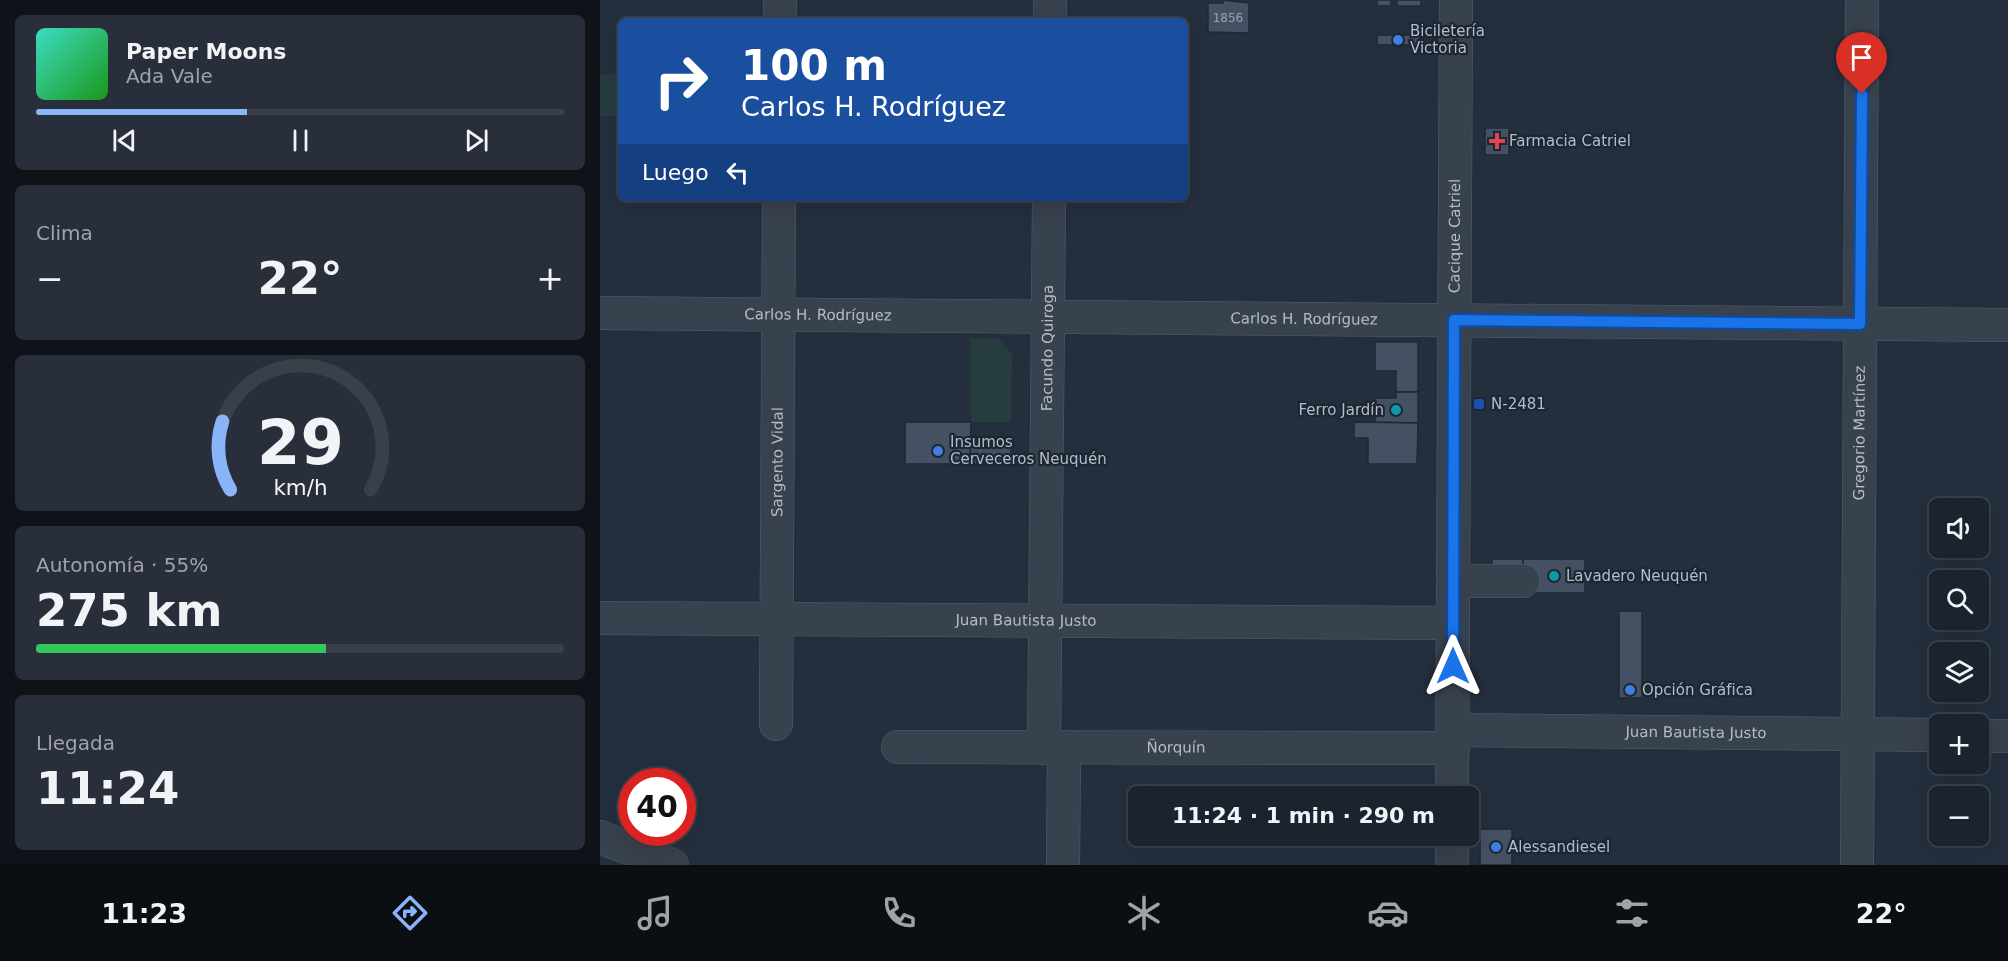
<!DOCTYPE html>
<html lang="es">
<meta charset="utf-8">
<style>
:root{--surface:#1b232e;--page:#282f3a;--text:#f1f3f6;--muted:#a0a4aa;--line:#39404a;--accent:#8ab4f8}
body{margin:0;font-family:"DejaVu Sans",sans-serif;background:var(--page);color:var(--text);height:100vh;display:flex;flex-direction:column;font-size:22px;white-space:nowrap}
*{box-sizing:border-box;margin:0}
p{font-size:20px;color:var(--muted)}
.icon{flex:none;width:33px;height:33px;fill:none;stroke:currentColor;stroke-width:2;stroke-linecap:round;stroke-linejoin:round}
.map{position:relative;flex:1;overflow:hidden}
.sheet{display:flex;flex-direction:column;gap:15px;padding:15px;background:#0f1319;width:600px}
.sheet>*{flex:none}
.top-card{position:absolute;left:18px;top:18px;width:570px;height:183px;border-radius:9px;box-shadow:0 6px 24px #0002,0 0 0 2px var(--line);background:#1a4fa0;color:#fff;overflow:hidden}
.controls{position:absolute;left:1329px;top:498px;display:grid;gap:12px}
.controls a{display:grid;place-items:center;width:60px;height:60px;border-radius:9px;background:var(--surface);box-shadow:0 6px 24px #0002,0 0 0 2px var(--line);font-size:30px}
.speed{position:absolute;left:18px;top:768px;display:flex;gap:12px;font-size:30px;font-weight:700;text-align:center}
.speed>*{display:grid;place-content:center;width:78px;height:78px;border-radius:50%;background:var(--surface);box-shadow:0 6px 24px #0002,0 0 0 2px var(--line);line-height:1}
.speed .limit{border:9px solid #d22;background:#fff;color:#111}
.pin{position:absolute;display:grid;place-items:center;width:51px;height:51px;color:#fff;margin:-62px -26px;border-radius:50% 50% 50% 0;rotate:-45deg;box-shadow:0 0 6px #0007}
.pin .icon{rotate:45deg}
.me{position:absolute;width:66px;margin:-33px;rotate:0deg;stroke-linejoin:round;filter:drop-shadow(0 0 4px #0008)}
.turn{display:flex;align-items:center;gap:21px;height:126px;padding:0 24px;font-size:27px}
.turn .icon{width:78px;height:78px;stroke-width:2.5}
.turn b{display:block;font-size:42px;line-height:51px}
.then{display:flex;align-items:center;height:57px;padding:0 24px;background:#0003;gap:12px;font-size:22px}
.big{font-size:45px;font-weight:700;line-height:1.1}
.sheet .widget{flex:1;display:flex;flex-direction:column;justify-content:center;gap:9px;min-width:0;padding:0 21px;border-radius:9px;background:var(--page)}
.sheet .dial{align-items:center;gap:0}
.dial svg{height:156px;overflow:visible;fill:none;stroke:var(--line);stroke-width:7;stroke-linecap:round;text-anchor:middle}
.dial text{fill:var(--text);stroke:none}
.song{display:flex;align-items:center;gap:18px}
.cover{width:72px;height:72px;border-radius:9px;background:linear-gradient(135deg,hsl(170 70% 55%),hsl(120 70% 35%))}
.played{height:6px;border-radius:3px;background:linear-gradient(90deg,var(--accent) 40%,var(--line) 40%)}
.keys{display:flex;justify-content:space-around;direction:ltr}
.heat{display:flex;justify-content:space-between;align-items:center;font-size:33px;direction:ltr}
.charge{height:9px;border-radius:4px;background:linear-gradient(90deg,#34c759 55%,var(--line) 0)}
.trip{position:absolute;left:528px;top:786px;width:351px;height:60px;border-radius:9px;background:var(--surface);box-shadow:0 6px 24px #0002,0 0 0 2px var(--line);font-weight:700;line-height:60px;text-align:center}
.tabs{display:flex;height:96px;justify-content:space-around;align-items:center;background:#0b0e12;color:var(--muted)}
.tabs .icon{width:42px;height:42px}
.tabs .active{color:var(--accent)}
.tabs b{font-size:27px;color:var(--text)}
main{display:flex;flex:1;min-height:0}
.map>svg:first-child{display:block}
.green{fill:#263c3f}
.building{fill:#455162;stroke:#1f2835;stroke-width:1.5}
.lines{fill:none;stroke-linecap:round;stroke-linejoin:round}
.minor-casing{stroke:#565f6c;stroke-width:34}
.minor{stroke:#38414e;stroke-width:33}
.route-casing{stroke:#114b97;stroke-width:15}
.route{stroke:#1a73e8;stroke-width:10}
.shop-dot{fill:#3f7fe0;stroke:#1d2633;stroke-width:2}
.health-dot{fill:#e0444e;stroke:#1d2633;stroke-width:2}
.transit-dot{fill:#1a4fb4;stroke:#1d2633;stroke-width:2}
.culture-dot{fill:#0f9aa8;stroke:#1d2633;stroke-width:2}
.labels{text-anchor:middle;stroke-width:4.5;stroke-linejoin:round;paint-order:stroke}
.number-label{font-size:12px;fill:#98a1af}
.poi-label{font-size:15px;fill:#b4bcc9;stroke:#1d2633;text-anchor:start}
.street-label{font-size:15px;fill:#b4bcc9;stroke:#1d2633}
</style>
<main>
<section class="sheet">
<div class="widget">
<div class="song"><i class="cover"></i><div><b>Paper Moons</b><p>Ada Vale</p></div></div>
<div class="played"></div>
<div class="keys"><svg class="icon" aria-label="previous" viewBox="0 0 24 24"><path d="M18 5L8 12l10 7zM5 5v14"/></svg><svg class="icon" aria-label="pause" viewBox="0 0 24 24"><path d="M8 5v14M16 5v14"/></svg><svg class="icon" aria-label="next" viewBox="0 0 24 24"><path d="M6 5l10 7-10 7zM19 5v14"/></svg></div>
</div>
<div class="widget"><p>Clima</p>
<div class="heat"><a>−</a><b class="big">22°</b><a>+</a></div>
</div>
<div class="widget dial"><svg viewBox="0 0 100 80">
<path d="M14 69A42 42 0 1 1 86 69"/>
<path d="M14 69A42 42 0 0 1 10 34" stroke="#8ab4f8"/>
<text x="50" y="56" font-size="32" font-weight="700">29</text>
<text x="50" y="72" font-size="11">km/h</text>
</svg></div>
<div class="widget"><p>Autonomía · 55%</p><b class="big">275 km</b><div class="charge"></div></div>
<div class="widget"><p>Llegada</p><b class="big">11:24</b></div>
</section>
<div class="map">
<svg width="1408" height="865" viewBox="0 0 1408 865">
<rect width="100%" height="100%" fill="#242f3e"/>
<g class="green">
<rect x="0" y="74" width="21" height="42"/>
<path d="M 370,338 L 399,339 L 412,354 L 411,422 L 371,422 Z"/>
</g>
<g class="building">
<path d="M 623,0 L 649,3 L 649,33 L 608,32 L 608,3 L 623,3 Z"/>
<rect x="777" y="0" width="14" height="6"/>
<rect x="797" y="0" width="24" height="6"/>
<rect x="777" y="35" width="43" height="10"/>
<rect x="885" y="128" width="24" height="27"/>
<path d="M 775,342 L 818,342 L 818,392 L 796,392 L 796,371 L 775,371 Z"/>
<path d="M 796,392 L 818,392 L 818,423 L 775,422 L 775,398 L 796,398 Z"/>
<path d="M 305,422 L 371,422 L 370,464 L 305,464 Z"/>
<path d="M 754,422 L 818,423 L 817,464 L 768,464 L 768,438 L 754,438 Z"/>
<path d="M 371,438 L 411,438 L 411,464 L 370,464 Z"/>
<rect x="892" y="559" width="31" height="12"/>
<rect x="923" y="559" width="62" height="34"/>
<rect x="1019" y="611" width="23" height="87"/>
<rect x="880" y="829" width="32" height="36"/>
</g>
<g class="lines">
<defs>
<g id="minor">
<path d="M 180,21 L 180,0"/>
<path d="M 450,21 L 450,0"/>
<path id="s1" d="M 0,313 L 1408,325"/>
<path d="M 853,581 L 923,581"/>
<path id="s2" d="M 0,618 L 853,623"/>
<path id="s3" d="M 176,724 L 179,198"/>
<path id="s4" d="M 853,730 L 1340,735"/>
<path d="M 1378,736 L 1408,736"/>
<path id="s5" d="M 298,747 L 853,748"/>
<path id="s6" d="M 444,748 L 449,198"/>
<path id="s7" d="M 852,796 L 856,0"/>
<path d="M 0,837 L 72,865"/>
<path d="M 463,865 L 464,748"/>
<path d="M 852,865 L 852,836"/>
<path id="s8" d="M 1257,865 L 1262,0"/>
</g>
</defs>
<use href="#minor" class="minor-casing"/>
<use href="#minor" class="minor"/>
</g>
<g class="lines">
<defs>
<path id="route" d="M 853,666 L 854,320 L 1260,324 L 1262,94"/>
</defs>
<use href="#route" class="route-casing"/>
<use href="#route" class="route"/>
</g>
<g class="shop-dot">
<circle cx="798" cy="40" r="6"/>
<circle cx="338" cy="451" r="6"/>
<circle cx="1030" cy="690" r="6"/>
<circle cx="896" cy="847" r="6"/>
</g>
<path class="health-dot" d="M894 132h6v6h6v6h-6v6h-6v-6h-6v-6h6z"/>
<rect class="transit-dot" x="873" y="398" width="12" height="12" rx="3"/>
<g class="culture-dot">
<circle cx="796" cy="410" r="6"/>
<circle cx="954" cy="576" r="6"/>
</g>
<g class="labels">
<g class="number-label">
<text x="628" y="22">1856</text>
</g>
<g class="poi-label">
<text x="810" y="36">Biciletería<tspan x="810" dy="17">Victoria</tspan></text>
<text x="909" y="146">Farmacia Catriel</text>
<text x="891" y="409">N-2481</text>
<text x="784" y="415" text-anchor="end">Ferro Jardín</text>
<text x="350" y="447">Insumos<tspan x="350" dy="17">Cerveceros Neuquén</tspan></text>
<text x="966" y="581">Lavadero Neuquén</text>
<text x="1042" y="695">Opción Gráfica</text>
<text x="908" y="852">Alessandiesel</text>
</g>
<g class="street-label">
<text dy="5" stroke="none"><textPath href="#s7" startOffset="560">Cacique Catriel</textPath></text>
<text dy="5" stroke="none"><textPath href="#s1" startOffset="218">Carlos H. Rodríguez</textPath></text>
<text dy="5" stroke="none"><textPath href="#s1" startOffset="704">Carlos H. Rodríguez</textPath></text>
<text dy="5" stroke="none"><textPath href="#s6" startOffset="400">Facundo Quiroga</textPath></text>
<text dy="5" stroke="none"><textPath href="#s8" startOffset="432">Gregorio Martínez</textPath></text>
<text dy="5" stroke="none"><textPath href="#s3" startOffset="262">Sargento Vidal</textPath></text>
<text dy="5" stroke="none"><textPath href="#s2" startOffset="426">Juan Bautista Justo</textPath></text>
<text dy="5" stroke="none"><textPath href="#s4" startOffset="243">Juan Bautista Justo</textPath></text>
<text dy="5" stroke="none"><textPath href="#s5" startOffset="278">Ñorquín</textPath></text>
</g>
</g>
</svg>
<div class="controls">
<a><svg class="icon" aria-label="sound" viewBox="0 0 24 24"><path d="M4 9h4l5-4v14l-5-4H4zM17 9q2 3 0 6"/></svg></a>
<a><svg class="icon" aria-label="search" viewBox="0 0 24 24"><circle cx="10" cy="10" r="6"/><path d="M15 15l6 6"/></svg></a>
<a><svg class="icon" aria-label="layers" viewBox="0 0 24 24"><path d="M12 4l9 5-9 5-9-5zM3 14l9 5 9-5"/></svg></a>
<a>+</a>
<a>−</a>
</div>
<div class="speed"><div class="limit">40</div></div>
<div class="pin" style="left:1262px;top:94px;background:#d93025"><svg class="icon" aria-label="arrive" viewBox="0 0 24 24"><path d="M6 21V4h12l-3 4 3 4H6"/></svg></div>
<svg class="me" style="left:853px;top:666px" viewBox="-20 -20 40 40"><path d="M0-17L14 15 0 8-14 15z" fill="#1a73e8" stroke="#fff" stroke-width="4"/></svg>
<div class="trip">11:24 · 1 min · 290 m</div>
<div class="top-card">
<div class="turn"><svg class="icon" aria-label="right" viewBox="0 0 24 24"><path d="M7 20v-9h11M14 6l5 5-5 5"/></svg><div><b>100 m</b>Carlos H. Rodríguez</div></div>
<div class="then">Luego<svg class="icon" aria-label="left" viewBox="0 0 24 24"><path d="M17 20v-9H6M10 6l-5 5 5 5"/></svg></div>
</div>
</div>
</main>
<nav class="tabs">
<b>11:23</b>
<svg class="icon active" aria-label="directions" viewBox="0 0 24 24"><path d="M12 3l9 9-9 9-9-9zM9 14v-3h6M13 9l2 2-2 2"/></svg>
<svg class="icon" aria-label="music" viewBox="0 0 24 24"><path d="M9 18V5l10-2v13"/><circle cx="6" cy="18" r="3"/><circle cx="16" cy="16" r="3"/></svg>
<svg class="icon" aria-label="phone" viewBox="0 0 24 24"><path d="M5 4h4l2 5-3 2q2 4 5 5l2-3 5 2v4C11 20 4 13 5 4z"/></svg>
<svg class="icon" aria-label="climate" viewBox="0 0 24 24"><path d="M12 3v18M4 7l16 10M4 17L20 7"/></svg>
<svg class="icon" aria-label="car" viewBox="0 0 24 24"><path d="M5 17H2v-5l4-1 3-4h7l3 4 3 1v5h-3M9 17h6M6 11h13"/><circle cx="7" cy="17" r="2"/><circle cx="17" cy="17" r="2"/></svg>
<svg class="icon" aria-label="filters" viewBox="0 0 24 24"><path d="M4 7h16M4 17h16"/><circle cx="9" cy="7" r="2"/><circle cx="15" cy="17" r="2"/></svg>
<b>22°</b>
</nav>
